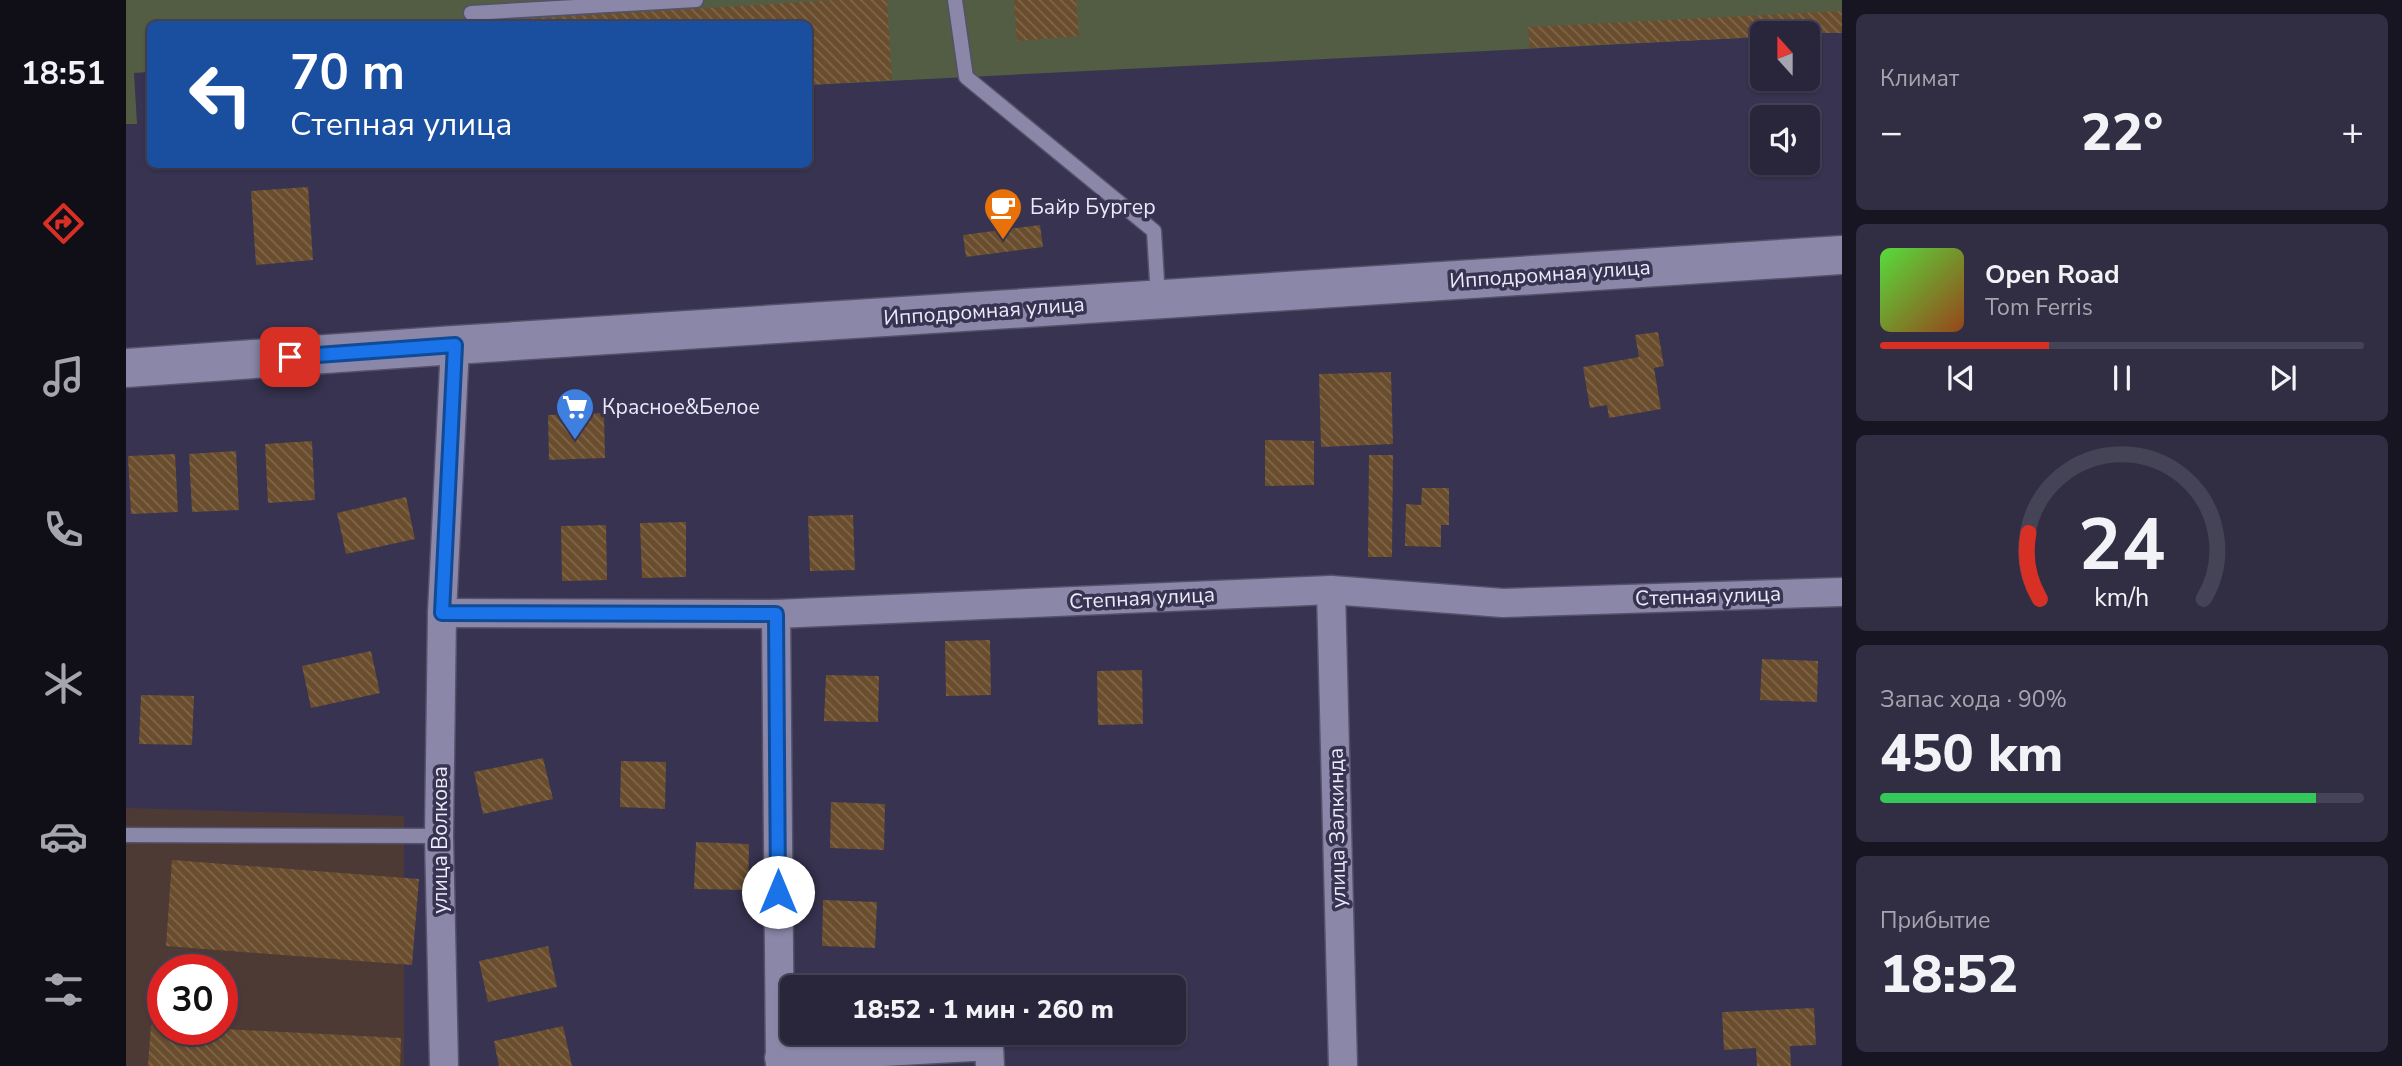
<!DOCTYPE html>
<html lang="ru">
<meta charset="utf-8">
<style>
:root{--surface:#29263c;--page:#312e43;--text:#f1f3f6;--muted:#a5a5af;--line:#454356;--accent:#d93025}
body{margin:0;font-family:"Nunito Sans",sans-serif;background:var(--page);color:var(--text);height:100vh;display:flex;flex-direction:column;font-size:26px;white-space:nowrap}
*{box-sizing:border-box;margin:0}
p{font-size:23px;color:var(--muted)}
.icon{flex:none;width:38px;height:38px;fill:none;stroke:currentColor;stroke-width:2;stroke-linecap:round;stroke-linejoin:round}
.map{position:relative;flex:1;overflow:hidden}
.details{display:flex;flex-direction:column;gap:14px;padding:14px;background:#171521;width:560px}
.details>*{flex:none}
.hud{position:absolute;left:21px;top:21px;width:665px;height:147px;border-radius:10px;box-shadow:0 2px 5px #0004,0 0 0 2px var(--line);background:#1a4fa0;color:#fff;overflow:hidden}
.needle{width:46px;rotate:339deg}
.fabs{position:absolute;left:1624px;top:21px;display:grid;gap:14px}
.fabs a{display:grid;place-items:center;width:70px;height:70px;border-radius:10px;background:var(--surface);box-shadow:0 2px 5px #0004,0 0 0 2px var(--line);font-size:35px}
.speed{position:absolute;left:21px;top:954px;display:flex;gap:14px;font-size:35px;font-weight:700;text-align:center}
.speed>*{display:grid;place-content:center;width:91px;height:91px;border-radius:50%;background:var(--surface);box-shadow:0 2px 5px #0004,0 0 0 2px var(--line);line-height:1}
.speed .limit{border:10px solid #d22;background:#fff;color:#111}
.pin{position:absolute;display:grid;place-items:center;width:60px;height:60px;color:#fff;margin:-30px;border-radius:14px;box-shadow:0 4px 10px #0006}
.me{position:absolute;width:77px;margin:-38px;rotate:0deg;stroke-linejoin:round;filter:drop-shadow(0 0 5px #0008)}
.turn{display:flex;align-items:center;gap:24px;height:147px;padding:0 28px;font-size:32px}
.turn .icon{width:91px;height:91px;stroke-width:2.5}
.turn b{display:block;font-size:49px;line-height:60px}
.big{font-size:52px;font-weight:800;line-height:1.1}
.details .widget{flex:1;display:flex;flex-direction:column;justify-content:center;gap:10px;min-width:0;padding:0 24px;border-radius:10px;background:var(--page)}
.details .dial{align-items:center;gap:0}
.dial svg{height:182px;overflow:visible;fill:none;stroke:var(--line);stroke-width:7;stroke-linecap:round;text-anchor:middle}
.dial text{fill:var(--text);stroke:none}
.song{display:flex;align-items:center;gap:21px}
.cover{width:84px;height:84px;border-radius:10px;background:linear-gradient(135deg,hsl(110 70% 55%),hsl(20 70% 35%))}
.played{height:7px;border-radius:4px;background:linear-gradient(90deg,var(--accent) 35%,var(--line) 35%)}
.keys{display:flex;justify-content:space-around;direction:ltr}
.heat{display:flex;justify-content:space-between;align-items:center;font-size:38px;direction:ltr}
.charge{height:10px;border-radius:5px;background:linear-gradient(90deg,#34c759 90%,var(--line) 0)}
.trip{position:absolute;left:654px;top:975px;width:406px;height:70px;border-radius:10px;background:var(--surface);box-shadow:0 2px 5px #0004,0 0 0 2px var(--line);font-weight:800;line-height:70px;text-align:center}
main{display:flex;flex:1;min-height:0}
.tab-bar{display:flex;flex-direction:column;width:126px;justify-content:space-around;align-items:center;background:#100f18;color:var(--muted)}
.tab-bar .icon{width:49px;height:49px}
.tab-bar .selected{color:var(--accent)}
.tab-bar b{font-size:32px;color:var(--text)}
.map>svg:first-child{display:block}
.education{fill:#4e3a35;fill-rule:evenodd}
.park{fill:#535d43}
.building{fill:url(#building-back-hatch)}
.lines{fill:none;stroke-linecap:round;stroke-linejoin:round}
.service-casing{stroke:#545169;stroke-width:17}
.minor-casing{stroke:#545169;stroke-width:31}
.secondary-casing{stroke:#545169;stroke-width:41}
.service{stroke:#8b87a8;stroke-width:14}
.minor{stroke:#8b87a8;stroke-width:28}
.secondary{stroke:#8b87a8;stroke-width:38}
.route-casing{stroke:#114b97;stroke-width:18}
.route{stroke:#1a73e8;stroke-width:12}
.labels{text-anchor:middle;stroke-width:7;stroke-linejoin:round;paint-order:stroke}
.poi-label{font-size:21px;fill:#ebeafc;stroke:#373350;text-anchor:start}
.street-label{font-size:21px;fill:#ebeafc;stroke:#373350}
</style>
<main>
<nav class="tab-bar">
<b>18:51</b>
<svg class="icon selected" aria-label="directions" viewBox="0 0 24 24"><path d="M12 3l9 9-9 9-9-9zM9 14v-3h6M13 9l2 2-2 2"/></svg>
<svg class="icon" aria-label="music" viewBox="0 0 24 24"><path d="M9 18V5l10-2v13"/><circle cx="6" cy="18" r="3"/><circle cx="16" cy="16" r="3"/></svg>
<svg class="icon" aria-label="phone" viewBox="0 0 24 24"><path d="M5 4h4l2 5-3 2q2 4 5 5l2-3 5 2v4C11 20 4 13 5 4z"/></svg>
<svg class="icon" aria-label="climate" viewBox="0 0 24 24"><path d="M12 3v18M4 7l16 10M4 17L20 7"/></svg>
<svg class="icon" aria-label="car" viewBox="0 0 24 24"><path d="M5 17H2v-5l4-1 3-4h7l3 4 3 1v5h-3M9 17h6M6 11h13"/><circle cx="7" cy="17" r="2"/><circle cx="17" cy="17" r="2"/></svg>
<svg class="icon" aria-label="filters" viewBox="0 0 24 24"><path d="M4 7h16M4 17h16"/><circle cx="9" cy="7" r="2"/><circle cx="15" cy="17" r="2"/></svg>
</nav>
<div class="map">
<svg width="1716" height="1066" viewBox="0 0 1716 1066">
<defs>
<pattern id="building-back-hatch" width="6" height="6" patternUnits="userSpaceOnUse" patternTransform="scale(1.75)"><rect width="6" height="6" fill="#694d2d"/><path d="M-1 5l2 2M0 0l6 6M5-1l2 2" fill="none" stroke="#7f674c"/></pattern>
</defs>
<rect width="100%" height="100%" fill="#373350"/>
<path class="education" d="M 0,808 L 278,816 L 278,1066 L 0,1066 ZM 37,970 L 96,970 L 96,1029 L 37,1029 Z"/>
<path class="park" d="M 0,0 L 1716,0 L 1716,33 L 1636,33 L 1636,37 L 683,85 L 682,24 L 24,24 L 24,72 L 8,73 L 11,124 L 0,124 Z"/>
<g class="building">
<path d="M 710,0 L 761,0 L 766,80 L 682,85 L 682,24 L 348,24 L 348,22 Z"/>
<path d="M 888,0 L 950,0 L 953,36 L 891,41 Z"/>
<path d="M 1716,11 L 1716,33 L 1636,33 L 1636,37 L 1404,48 L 1402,27 Z"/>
<path d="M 182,187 L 187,260 L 130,265 L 125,191 Z"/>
<path d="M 914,225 L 917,247 L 840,257 L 837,235 Z"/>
<path d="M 1532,332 L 1538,366 L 1528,368 L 1535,409 L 1483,418 L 1481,405 L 1464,408 L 1457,367 L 1513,357 L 1509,335 Z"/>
<path d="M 1265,372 L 1267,444 L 1195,447 L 1193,374 Z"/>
<path d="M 478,413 L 479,458 L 423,460 L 422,415 Z"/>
<path d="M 1139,440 L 1188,441 L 1188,485 L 1139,486 Z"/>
<path d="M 186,441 L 189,500 L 142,503 L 139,444 Z"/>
<path d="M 110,451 L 113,510 L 66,512 L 63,454 Z"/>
<path d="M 49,454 L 52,512 L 5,514 L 2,456 Z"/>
<path d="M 1243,455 L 1267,455 L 1266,557 L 1242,557 Z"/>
<path d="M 1296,488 L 1323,488 L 1323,525 L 1315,525 L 1315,547 L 1279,546 L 1280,504 L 1295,505 Z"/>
<path d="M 280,497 L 289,539 L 220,554 L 211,513 Z"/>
<path d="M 727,515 L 729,570 L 684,571 L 682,516 Z"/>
<path d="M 560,522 L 560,577 L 516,578 L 514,523 Z"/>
<path d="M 480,525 L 481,580 L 436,581 L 435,526 Z"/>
<path d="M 864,640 L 865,695 L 820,696 L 819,641 Z"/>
<path d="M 245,651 L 254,693 L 185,708 L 176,666 Z"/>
<path d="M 1636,659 L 1692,661 L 1691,702 L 1634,700 Z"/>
<path d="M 1016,670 L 1017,724 L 972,725 L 971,671 Z"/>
<path d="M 700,675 L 753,676 L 752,722 L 698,721 Z"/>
<path d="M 15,695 L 68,696 L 66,745 L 13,744 Z"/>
<path d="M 417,758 L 427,799 L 357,814 L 348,772 Z"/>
<path d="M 495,761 L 540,762 L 539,809 L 494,807 Z"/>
<path d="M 705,802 L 759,804 L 758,850 L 704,848 Z"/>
<path d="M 570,842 L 623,844 L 622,890 L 568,889 Z"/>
<path d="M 46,860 L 293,879 L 286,965 L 40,946 Z"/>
<path d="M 697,900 L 751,902 L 749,948 L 696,946 Z"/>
<path d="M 422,946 L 431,987 L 362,1002 L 353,961 Z"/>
<path d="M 1688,1008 L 1690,1045 L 1664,1046 L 1665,1066 L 1631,1066 L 1630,1048 L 1598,1050 L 1596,1012 Z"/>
<path d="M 25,1025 L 37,1026 L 37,1029 L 96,1029 L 275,1038 L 274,1066 L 22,1066 Z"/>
<path d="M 437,1026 L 446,1066 L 373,1066 L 368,1041 Z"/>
</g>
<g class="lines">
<defs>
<g id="service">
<path d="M 829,0 L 840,77 L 1028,231 L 1032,298"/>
<path d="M 345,13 L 570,0"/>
<path d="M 0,835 L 313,836"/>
</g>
<g id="minor">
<path d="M 1205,590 L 1217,1066"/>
<path d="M 316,613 L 650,614 L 1205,590 L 1377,603 L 1716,592"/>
<path d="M 650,614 L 654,1066"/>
<path d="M 653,1058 L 863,1046 L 864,1066"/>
<path d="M 318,1066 L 313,836 L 316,613 L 329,345"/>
</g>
<path id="secondary" d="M 0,368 L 329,345 L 1716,255"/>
</defs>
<use href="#service" class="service-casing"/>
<use href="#minor" class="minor-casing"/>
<use href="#secondary" class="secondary-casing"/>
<use href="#service" class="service"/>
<use href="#minor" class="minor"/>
<use href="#secondary" class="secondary"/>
</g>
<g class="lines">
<defs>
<path id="route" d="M 164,357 L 329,345 L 316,613 L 650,614 L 652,892"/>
</defs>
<use href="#route" class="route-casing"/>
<use href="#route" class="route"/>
</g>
<defs>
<symbol id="cafe-pin" viewBox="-11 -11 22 30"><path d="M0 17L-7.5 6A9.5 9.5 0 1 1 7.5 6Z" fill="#e8710a" stroke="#373350"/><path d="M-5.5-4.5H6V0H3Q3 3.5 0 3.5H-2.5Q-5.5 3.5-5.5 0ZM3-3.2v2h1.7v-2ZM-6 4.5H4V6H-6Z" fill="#fff"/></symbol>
<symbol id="supermarket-pin" viewBox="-11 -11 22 30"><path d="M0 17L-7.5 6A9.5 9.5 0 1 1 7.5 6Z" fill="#3f7fe0" stroke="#373350"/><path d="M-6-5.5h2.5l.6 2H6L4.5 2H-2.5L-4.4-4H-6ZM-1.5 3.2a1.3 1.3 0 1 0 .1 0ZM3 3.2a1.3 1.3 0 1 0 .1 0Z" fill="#fff"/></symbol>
</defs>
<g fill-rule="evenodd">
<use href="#cafe-pin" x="855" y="185" width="44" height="60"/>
<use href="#supermarket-pin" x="427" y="385" width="44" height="60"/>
</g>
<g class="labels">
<g class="poi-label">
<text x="904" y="214">Байр Бургер</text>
<text x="476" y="414">Красное&amp;Белое</text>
</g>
<g class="street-label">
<text transform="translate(1424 274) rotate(-4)" y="7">Ипподромная улица</text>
<text transform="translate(858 311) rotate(-4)" y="7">Ипподромная улица</text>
<text transform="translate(1582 596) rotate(-2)" y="7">Степная улица</text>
<text transform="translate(1016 598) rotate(-3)" y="7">Степная улица</text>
<text transform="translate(1211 828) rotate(-91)" y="7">улица Залкинда</text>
<text transform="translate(314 840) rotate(-90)" y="7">улица Волкова</text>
</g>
</g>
</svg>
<div class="fabs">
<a><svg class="needle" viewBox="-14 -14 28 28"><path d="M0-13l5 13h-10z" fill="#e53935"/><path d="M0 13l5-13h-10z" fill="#a5a5af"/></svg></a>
<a><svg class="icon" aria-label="sound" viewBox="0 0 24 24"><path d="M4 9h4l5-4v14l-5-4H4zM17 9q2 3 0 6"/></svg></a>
</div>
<div class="speed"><div class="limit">30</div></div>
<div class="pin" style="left:164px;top:357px;background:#d93025"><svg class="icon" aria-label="arrive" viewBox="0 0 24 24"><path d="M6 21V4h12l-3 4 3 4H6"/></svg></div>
<svg class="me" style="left:652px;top:892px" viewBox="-20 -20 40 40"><circle r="19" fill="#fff"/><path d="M0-13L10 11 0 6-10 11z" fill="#1a73e8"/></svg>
<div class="trip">18:52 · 1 мин · 260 m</div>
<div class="hud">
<div class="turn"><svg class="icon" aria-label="left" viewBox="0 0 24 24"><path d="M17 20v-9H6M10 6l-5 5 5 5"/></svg><div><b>70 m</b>Степная улица</div></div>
</div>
</div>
<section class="details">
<div class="widget"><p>Климат</p>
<div class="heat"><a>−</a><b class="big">22°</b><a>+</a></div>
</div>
<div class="widget">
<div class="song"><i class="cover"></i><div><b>Open Road</b><p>Tom Ferris</p></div></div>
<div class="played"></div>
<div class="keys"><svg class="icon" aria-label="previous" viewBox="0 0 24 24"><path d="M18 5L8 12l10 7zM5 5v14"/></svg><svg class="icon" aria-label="pause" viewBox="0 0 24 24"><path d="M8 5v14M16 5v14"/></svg><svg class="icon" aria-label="next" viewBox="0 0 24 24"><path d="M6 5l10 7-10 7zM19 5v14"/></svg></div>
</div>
<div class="widget dial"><svg viewBox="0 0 100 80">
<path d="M14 69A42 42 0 1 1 86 69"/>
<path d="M14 69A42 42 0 0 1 9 40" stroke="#d93025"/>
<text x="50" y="56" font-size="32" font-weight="700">24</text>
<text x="50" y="72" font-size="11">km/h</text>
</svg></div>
<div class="widget"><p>Запас хода · 90%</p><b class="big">450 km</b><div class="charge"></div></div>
<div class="widget"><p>Прибытие</p><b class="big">18:52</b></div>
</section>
</main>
